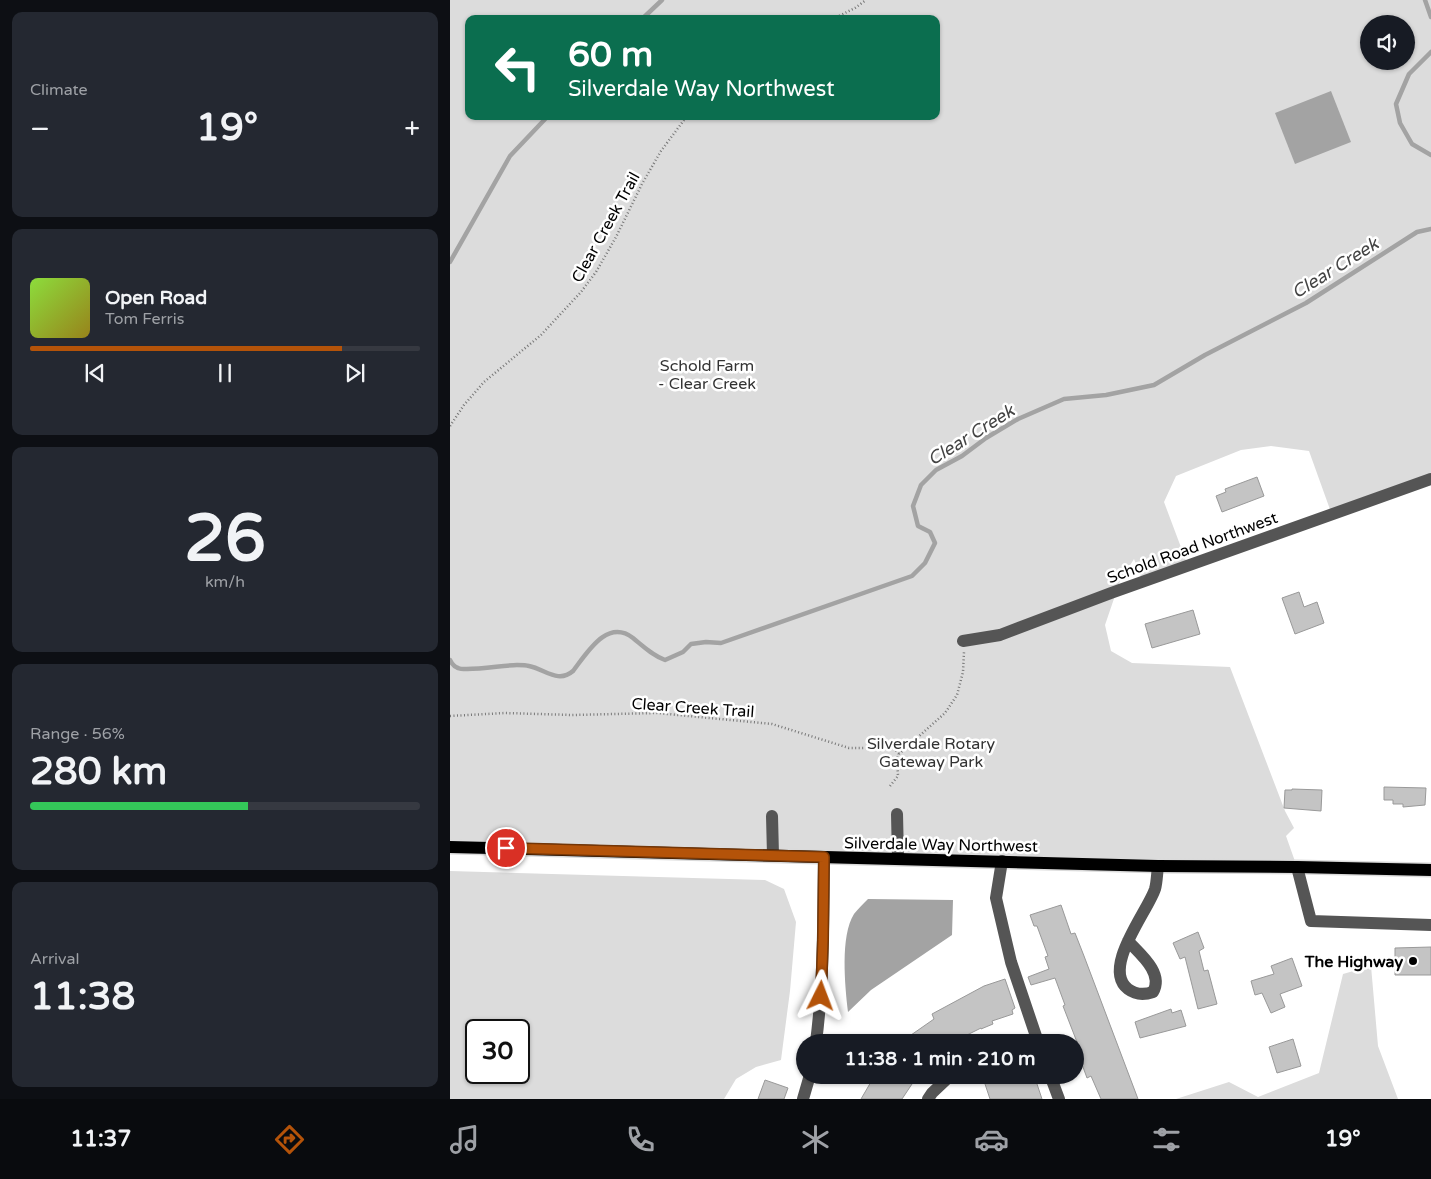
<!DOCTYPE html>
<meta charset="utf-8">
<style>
:root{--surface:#171b24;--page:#242831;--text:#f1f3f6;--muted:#9ea1a6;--line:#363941;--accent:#b45309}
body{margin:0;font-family:"Varela Round",sans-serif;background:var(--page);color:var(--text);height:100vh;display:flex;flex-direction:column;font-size:19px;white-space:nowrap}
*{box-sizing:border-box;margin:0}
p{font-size:16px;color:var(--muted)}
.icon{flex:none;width:28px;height:28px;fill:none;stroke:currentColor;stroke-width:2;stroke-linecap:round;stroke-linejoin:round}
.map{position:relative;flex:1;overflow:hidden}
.drawer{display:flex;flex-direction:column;gap:12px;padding:12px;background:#0d0f14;width:450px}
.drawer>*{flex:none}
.guide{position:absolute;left:15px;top:15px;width:475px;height:105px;border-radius:10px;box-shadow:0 1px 4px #0004;background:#0b6e4f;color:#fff;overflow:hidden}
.tools{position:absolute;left:910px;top:15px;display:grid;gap:10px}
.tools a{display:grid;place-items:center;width:55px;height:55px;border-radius:50%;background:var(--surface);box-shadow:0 1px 4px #0004;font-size:25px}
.speed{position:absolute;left:15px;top:1019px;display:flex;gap:10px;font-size:25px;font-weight:700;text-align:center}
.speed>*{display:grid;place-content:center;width:65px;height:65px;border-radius:50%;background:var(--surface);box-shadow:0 1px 4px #0004;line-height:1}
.speed .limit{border:2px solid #111;border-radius:8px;background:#fff;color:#111}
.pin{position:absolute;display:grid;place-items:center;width:42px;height:42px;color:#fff;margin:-21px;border:2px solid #fff;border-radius:50%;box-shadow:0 1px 5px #0007}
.me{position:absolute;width:55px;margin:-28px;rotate:3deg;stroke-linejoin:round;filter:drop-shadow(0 0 4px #0008)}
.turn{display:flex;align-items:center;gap:18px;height:105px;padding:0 20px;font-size:22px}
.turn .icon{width:65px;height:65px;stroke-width:2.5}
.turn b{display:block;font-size:35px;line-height:42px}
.big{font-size:38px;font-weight:700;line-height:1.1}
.drawer .card{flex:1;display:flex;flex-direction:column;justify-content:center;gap:8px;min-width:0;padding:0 18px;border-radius:10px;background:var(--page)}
.drawer .dial{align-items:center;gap:0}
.dial b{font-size:65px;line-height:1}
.song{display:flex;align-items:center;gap:15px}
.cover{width:60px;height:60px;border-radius:8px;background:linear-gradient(135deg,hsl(90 70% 55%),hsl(50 70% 35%))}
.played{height:5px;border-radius:2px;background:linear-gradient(90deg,var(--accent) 80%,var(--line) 80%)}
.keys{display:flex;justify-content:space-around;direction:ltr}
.heat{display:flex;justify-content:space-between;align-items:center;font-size:28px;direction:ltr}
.charge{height:8px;border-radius:4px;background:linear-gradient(90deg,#34c759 56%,var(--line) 0)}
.trip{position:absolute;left:346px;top:1034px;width:288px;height:50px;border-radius:25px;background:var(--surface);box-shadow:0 1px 4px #0004;font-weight:700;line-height:50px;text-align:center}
.tab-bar{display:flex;height:80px;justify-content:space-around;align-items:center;background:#090b0e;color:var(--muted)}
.tab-bar .icon{width:35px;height:35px}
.tab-bar .selected{color:var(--accent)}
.tab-bar b{font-size:22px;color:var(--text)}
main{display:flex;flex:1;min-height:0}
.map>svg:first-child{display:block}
.green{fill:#dcdcdc;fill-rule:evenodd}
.water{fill:#a3a3a3}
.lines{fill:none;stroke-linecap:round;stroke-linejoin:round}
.stream{stroke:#a3a3a3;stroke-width:4.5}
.building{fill:#c4c4c4;stroke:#999}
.major-casing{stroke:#dbdbdb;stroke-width:15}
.path{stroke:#777;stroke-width:2.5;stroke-dasharray:1 2.5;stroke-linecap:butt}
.minor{stroke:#555;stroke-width:12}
.major{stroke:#000;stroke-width:12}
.route-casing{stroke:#753606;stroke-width:12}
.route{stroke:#b45309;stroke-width:9}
.poi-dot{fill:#000;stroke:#fff;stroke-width:2}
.labels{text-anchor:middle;stroke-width:5;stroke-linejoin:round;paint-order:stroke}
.street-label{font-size:16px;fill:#000;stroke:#fff}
.park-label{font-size:16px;fill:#333;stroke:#fff}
.poi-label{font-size:16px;font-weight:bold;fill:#000;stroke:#fff;text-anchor:end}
.water-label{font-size:18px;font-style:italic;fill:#444;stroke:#fff}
</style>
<main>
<section class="drawer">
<div class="card"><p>Climate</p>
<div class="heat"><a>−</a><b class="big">19°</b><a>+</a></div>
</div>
<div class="card">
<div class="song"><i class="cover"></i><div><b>Open Road</b><p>Tom Ferris</p></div></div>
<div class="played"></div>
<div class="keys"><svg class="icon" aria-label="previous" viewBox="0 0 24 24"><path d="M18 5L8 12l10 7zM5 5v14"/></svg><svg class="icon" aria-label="pause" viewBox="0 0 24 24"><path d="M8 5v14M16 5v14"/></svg><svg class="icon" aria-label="next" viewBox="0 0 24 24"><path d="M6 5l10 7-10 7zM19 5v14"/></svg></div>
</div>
<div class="card dial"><b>26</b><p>km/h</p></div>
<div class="card"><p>Range · 56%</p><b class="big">280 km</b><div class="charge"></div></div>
<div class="card"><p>Arrival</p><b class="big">11:38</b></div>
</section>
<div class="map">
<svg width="981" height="1099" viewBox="0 0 981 1099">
<rect width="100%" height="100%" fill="#fff"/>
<g class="green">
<path d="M 0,0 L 981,0 L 981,479 L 882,515 L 859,451 L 821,446 L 791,450 L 726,476 L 714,502 L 738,566 L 693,582 L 684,559 L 670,581 L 655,625 L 661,651 L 682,663 L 780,667 L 835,811 L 844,828 L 836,836 L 847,867 L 0,847 ZM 19,19 L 486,19 L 486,116 L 19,116 ZM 919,24 L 956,24 L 956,61 L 919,61 Z"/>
<path d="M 0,871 L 315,880 L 334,889 L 346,922 L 340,991 L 331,1060 L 306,1067 L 286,1079 L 274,1099 L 0,1099 ZM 26,1030 L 69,1030 L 69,1072 L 26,1072 Z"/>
<path d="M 921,966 L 928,1046 L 948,1099 L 726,1099 L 779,1082 L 808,1097 L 869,1073 L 893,974 Z"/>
</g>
<g class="water">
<path d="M 881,91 L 901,142 L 845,164 L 825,113 Z"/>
<path d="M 418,899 L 503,900 L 502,935 L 421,990 L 398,1012 C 395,986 390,936 404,914 C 408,909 413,904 418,899 Z"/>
</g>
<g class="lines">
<g class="stream">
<path d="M 975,0 L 981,17"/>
<path d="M 192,19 L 212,0"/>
<path d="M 981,52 L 959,74 L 946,104 L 950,123 L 962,144 L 981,155"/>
<path d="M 0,262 L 60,156 L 98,116"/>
<path d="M 0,660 C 2,664 5,667 8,668 C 16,672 54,665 67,665 C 71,665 76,665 79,666 C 95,669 108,684 123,671 C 137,653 157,618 183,638 C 194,647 202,655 215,660 L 233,652 L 241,644 L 256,642 L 271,643 L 462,576 L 475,563 L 485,543 L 480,532 L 468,526 L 463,506 L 471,485 L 486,470 L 512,456 L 536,438 L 568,419 L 614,399 L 656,395 L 704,385 L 755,355 L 856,303 L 967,232 L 981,229"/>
</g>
</g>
<g class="building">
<path d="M 807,477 L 814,496 L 772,512 L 766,496 L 776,492 L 775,489 Z"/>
<path d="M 849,592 L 854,607 L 867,602 L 874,623 L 845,634 L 832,598 Z"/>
<path d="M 743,610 L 750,634 L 702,648 L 695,624 Z"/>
<path d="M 934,787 L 976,788 L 975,805 L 953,807 L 953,804 L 943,804 L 943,800 L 934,800 Z"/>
<path d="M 842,789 L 872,790 L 871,811 L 834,808 L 835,790 L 842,790 Z"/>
<path d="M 611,905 L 621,934 L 625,933 L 634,956 L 688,1099 L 651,1099 L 641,1076 L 637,1078 L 629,1056 L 632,1055 L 613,1006 L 615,1005 L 605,978 L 581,985 L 578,977 L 599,969 L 595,957 L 598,956 L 587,926 L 584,926 L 580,915 Z"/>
<path d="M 748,932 L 754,948 L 749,951 L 754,971 L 758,970 L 767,1004 L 748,1009 L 735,957 L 730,959 L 723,943 Z"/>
<path d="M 981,947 L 981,975 L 945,975 L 945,948 Z"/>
<path d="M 842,958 L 852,986 L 830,994 L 835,1007 L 821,1013 L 812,993 L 805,995 L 801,981 L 824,974 L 821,966 Z"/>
<path d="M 555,979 L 565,1008 L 562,1010 L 563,1014 L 542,1021 L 543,1024 L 531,1029 L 531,1028 L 503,1042 L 451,1042 L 484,1019 L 482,1014 L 534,986 Z"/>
<path d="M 721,1009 L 722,1013 L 731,1010 L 736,1026 L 690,1038 L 685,1022 Z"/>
<path d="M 843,1039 L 851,1066 L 827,1073 L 819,1047 Z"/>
<path d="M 425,1075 L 468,1075 L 452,1099 L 411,1099 Z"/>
<path d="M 551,1075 L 584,1075 L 592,1099 L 540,1099 L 534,1081 Z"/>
<path d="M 315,1080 L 338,1088 L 334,1099 L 308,1099 Z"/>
</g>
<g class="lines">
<defs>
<path id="major" d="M 0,847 L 708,866 L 847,867 L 981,870"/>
</defs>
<use href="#major" class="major-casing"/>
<g class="path">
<path d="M 383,19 L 405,8 L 416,0"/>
<path d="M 0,426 L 14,405 L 34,382 L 91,335 L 131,292 L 146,272 L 166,237 L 192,184 L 211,151 L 237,116"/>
<path d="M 0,716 L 55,713 L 122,715 L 207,713 L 322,724 L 399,748 L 444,748 L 449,754"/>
<path d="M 440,786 L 448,776 L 447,758 L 449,754 L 495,713 L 507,695 L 513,672 L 514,652"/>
</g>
<g class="minor">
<path d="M 513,641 L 550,635 L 661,593 L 981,479"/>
<path d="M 447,814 L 448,858"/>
<path d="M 322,816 L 323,855"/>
<path d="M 552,861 L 546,898 L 561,962 L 588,1042"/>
<path d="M 847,867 L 861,921 L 981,925"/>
<path d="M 678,941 C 690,954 714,973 703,992 C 694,995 686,995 678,989 C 651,968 698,911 705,889 C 707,882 707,873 708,866"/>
<path d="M 366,1042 C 374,981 373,919 374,857"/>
<path d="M 574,1042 L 587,1039"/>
<path d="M 600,1075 L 609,1099"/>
<path d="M 353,1099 L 360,1075"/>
<path d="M 478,1099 L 482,1093 L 501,1075"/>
</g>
<use href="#major" class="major"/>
</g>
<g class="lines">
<defs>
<path id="route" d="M 56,848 L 374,857 L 373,940 L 371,996"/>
</defs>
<use href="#route" class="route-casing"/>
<use href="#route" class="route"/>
</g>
<circle class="poi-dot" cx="963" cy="961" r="5"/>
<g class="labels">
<g class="street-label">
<text transform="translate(155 227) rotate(-61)" y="6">Clear Creek Trail</text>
<text transform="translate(742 547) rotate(-20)" y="6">Schold Road Northwest</text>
<text transform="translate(243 707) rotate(4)" y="6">Clear Creek Trail</text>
<text transform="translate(491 844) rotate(1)" y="6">Silverdale Way Northwest</text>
</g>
<g class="park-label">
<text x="257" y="371">Schold Farm<tspan x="257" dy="18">- Clear Creek</tspan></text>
<text x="481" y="749">Silverdale Rotary<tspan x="481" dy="18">Gateway Park</tspan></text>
</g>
<g class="poi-label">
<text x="953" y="967">The Highway</text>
</g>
<g class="water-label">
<text transform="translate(885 268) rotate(-32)" y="6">Clear Creek</text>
<text transform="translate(521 435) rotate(-32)" y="6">Clear Creek</text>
</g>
</g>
</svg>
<div class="tools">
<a><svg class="icon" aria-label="sound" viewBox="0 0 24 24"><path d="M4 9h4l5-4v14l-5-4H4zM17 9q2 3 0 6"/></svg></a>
</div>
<div class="speed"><div class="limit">30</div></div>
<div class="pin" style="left:56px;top:848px;background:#d93025"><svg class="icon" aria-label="arrive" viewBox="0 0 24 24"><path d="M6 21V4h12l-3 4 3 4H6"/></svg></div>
<svg class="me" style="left:371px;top:996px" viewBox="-20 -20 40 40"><path d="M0-17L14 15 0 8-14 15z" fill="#b45309" stroke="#fff" stroke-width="4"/></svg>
<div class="trip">11:38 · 1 min · 210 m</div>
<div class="guide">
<div class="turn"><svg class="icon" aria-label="left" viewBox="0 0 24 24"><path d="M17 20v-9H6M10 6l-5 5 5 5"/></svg><div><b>60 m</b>Silverdale Way Northwest</div></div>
</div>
</div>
</main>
<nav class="tab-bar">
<b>11:37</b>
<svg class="icon selected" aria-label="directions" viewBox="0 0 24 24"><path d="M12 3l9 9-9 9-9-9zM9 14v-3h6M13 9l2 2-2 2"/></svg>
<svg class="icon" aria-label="music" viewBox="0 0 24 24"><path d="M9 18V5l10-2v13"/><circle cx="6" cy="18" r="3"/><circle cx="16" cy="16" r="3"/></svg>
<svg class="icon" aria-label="phone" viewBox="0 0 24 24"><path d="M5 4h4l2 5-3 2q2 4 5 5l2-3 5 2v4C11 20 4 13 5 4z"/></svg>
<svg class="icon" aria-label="climate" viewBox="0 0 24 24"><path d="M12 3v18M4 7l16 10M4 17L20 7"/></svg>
<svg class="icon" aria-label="car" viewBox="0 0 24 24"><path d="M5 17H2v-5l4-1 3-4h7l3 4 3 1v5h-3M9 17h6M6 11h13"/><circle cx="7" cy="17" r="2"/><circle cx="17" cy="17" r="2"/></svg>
<svg class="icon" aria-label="filters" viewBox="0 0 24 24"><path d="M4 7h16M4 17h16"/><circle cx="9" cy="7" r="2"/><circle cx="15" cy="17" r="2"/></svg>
<b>19°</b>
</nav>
